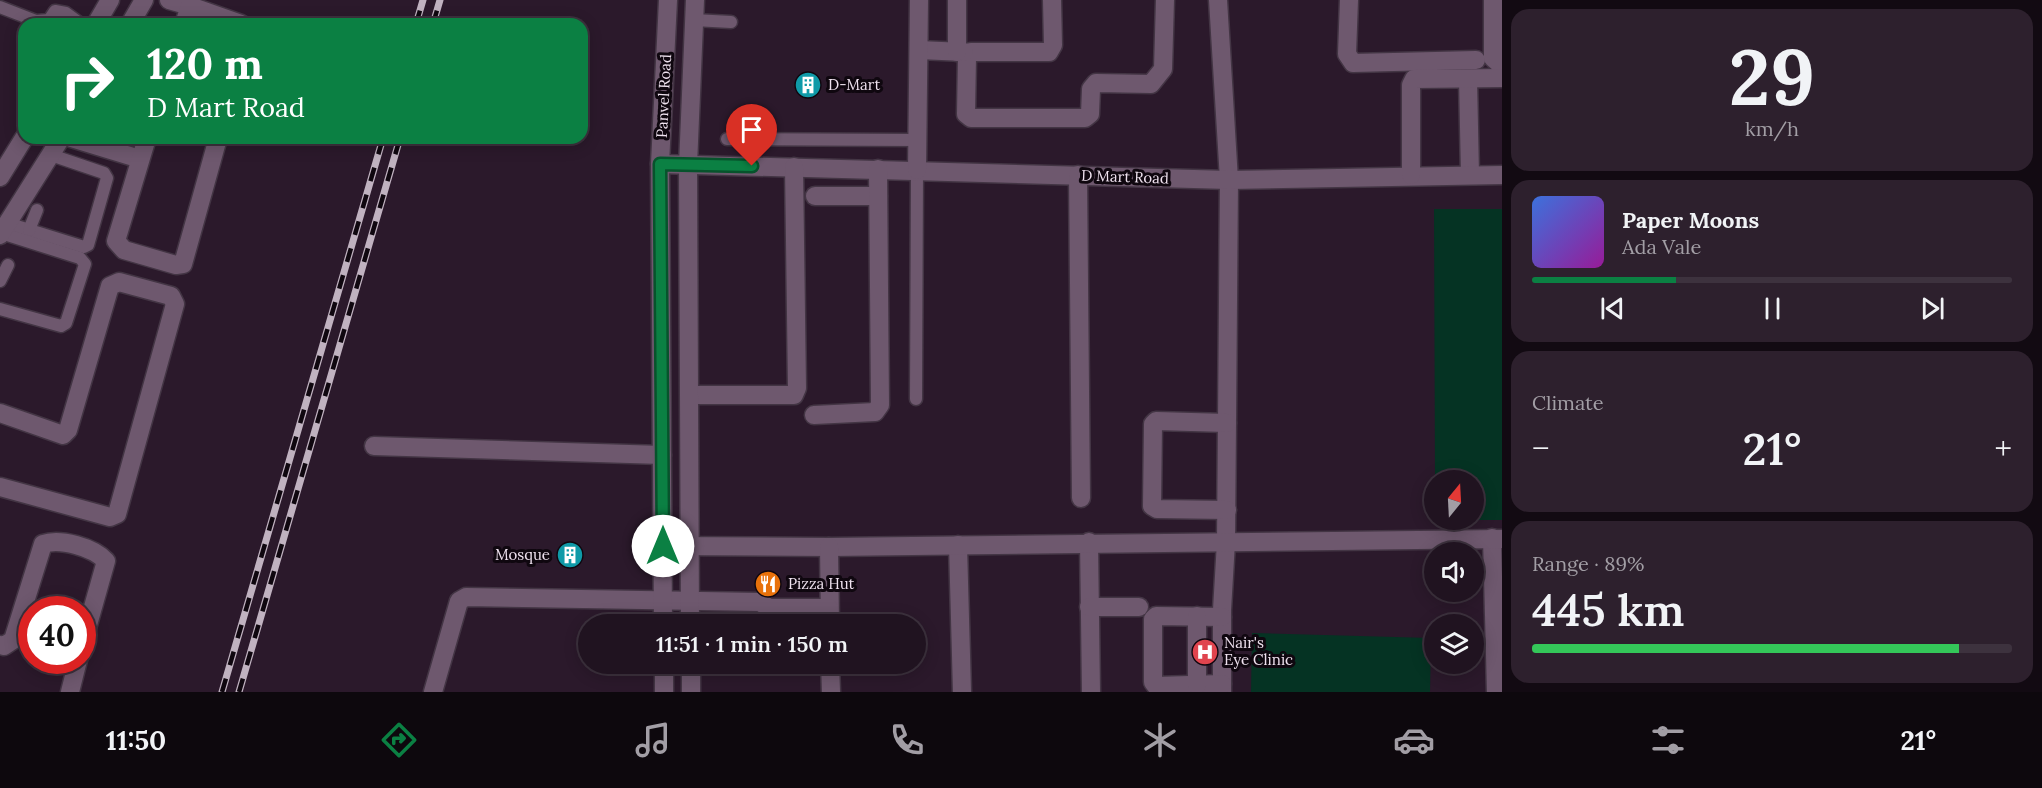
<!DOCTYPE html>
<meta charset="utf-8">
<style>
:root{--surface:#201320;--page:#2d202d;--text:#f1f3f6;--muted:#a29ea5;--line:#3d323e;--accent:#0b8043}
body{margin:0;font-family:Lora,serif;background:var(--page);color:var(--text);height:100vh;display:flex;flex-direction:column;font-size:22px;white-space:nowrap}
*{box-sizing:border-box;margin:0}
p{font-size:20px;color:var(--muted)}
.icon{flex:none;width:33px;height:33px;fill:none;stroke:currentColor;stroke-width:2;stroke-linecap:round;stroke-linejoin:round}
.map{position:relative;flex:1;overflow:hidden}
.drawer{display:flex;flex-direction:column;gap:9px;padding:9px;background:#120a12;width:540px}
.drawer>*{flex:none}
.hud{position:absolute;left:18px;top:18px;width:570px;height:126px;border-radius:18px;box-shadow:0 3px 15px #0003,0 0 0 2px var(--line);background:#0b8043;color:#fff;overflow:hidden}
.needle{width:39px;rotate:18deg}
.buttons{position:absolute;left:1424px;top:470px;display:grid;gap:12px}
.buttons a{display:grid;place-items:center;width:60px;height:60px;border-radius:50%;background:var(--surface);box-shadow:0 3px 15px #0003,0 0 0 2px var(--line);font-size:30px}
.speed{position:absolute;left:18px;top:596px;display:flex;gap:12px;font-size:30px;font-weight:700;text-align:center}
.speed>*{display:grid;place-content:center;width:78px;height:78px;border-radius:50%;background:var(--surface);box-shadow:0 3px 15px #0003,0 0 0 2px var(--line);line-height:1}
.speed .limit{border:9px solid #d22;background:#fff;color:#111}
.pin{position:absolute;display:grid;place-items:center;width:51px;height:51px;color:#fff;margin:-62px -26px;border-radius:50% 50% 50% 0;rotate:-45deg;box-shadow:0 0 6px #0007}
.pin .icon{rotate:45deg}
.me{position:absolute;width:66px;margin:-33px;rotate:0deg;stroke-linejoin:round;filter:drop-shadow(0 0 4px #0008)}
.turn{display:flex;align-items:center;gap:21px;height:126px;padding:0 30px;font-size:27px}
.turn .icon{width:78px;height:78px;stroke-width:2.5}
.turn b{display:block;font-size:42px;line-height:51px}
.big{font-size:45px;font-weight:600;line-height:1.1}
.drawer .card{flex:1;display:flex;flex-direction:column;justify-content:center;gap:9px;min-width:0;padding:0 21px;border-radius:18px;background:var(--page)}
.drawer .dial{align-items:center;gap:0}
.dial b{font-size:78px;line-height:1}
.song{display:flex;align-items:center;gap:18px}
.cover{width:72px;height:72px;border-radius:9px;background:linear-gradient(135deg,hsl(220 70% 55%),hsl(300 70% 35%))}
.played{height:6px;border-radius:3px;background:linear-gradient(90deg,var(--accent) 30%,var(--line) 30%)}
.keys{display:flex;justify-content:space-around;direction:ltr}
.heat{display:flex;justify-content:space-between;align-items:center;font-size:33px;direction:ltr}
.charge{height:9px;border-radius:4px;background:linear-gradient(90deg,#34c759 89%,var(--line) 0)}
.trip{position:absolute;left:578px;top:614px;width:348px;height:60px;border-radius:30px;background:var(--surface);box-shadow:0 3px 15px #0003,0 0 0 2px var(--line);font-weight:600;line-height:60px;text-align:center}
.tabs{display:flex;height:96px;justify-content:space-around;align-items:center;background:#0d080d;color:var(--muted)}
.tabs .icon{width:42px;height:42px}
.tabs .active{color:var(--accent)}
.tabs b{font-size:27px;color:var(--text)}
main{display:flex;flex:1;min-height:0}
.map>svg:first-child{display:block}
.green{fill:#053323}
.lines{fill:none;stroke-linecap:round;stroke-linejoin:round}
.lane-casing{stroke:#433544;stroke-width:15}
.street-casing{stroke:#433544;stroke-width:21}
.secondary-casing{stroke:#433544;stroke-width:21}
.lane{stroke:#6e586e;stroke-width:12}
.street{stroke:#6e586e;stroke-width:18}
.secondary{stroke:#6e586e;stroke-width:18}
.rail-casing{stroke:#c0b2c0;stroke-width:7}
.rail{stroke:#0f070f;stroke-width:4.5;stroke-dasharray:14;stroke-linecap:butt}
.route-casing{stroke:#07532c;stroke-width:15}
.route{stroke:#0b8043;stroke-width:10}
.labels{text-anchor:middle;stroke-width:6;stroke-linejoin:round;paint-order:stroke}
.poi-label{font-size:15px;fill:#efe2ef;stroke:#0f070f;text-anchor:start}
.street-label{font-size:15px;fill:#efe2ef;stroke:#0f070f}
</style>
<main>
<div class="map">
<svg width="1502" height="692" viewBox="0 0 1502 692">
<rect width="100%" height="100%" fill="#2b192b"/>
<g class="green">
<path d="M 1434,209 L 1502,209 L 1502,520 L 1435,520 L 1473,519 L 1473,480 L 1435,480 Z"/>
<path d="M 1252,633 L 1431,638 L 1430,692 L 1251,692 Z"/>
</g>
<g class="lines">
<defs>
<g id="lane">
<path d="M 0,7 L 36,21 L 49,20 L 55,11 L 66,13 L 81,24"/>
<path d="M 694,20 L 731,22"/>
<path d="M 727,139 L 917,140"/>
<path d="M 7,223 L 84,247 L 88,245 L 107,178 L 104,173 L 51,155"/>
<path d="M 29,230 L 37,210"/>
<path d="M 0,281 L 8,265"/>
<path d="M 0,309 L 61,326 L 66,323 L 85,264 L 80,258 L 1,233"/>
<path d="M 916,399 L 917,170"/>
</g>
<g id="street">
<path d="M 169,0 L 190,6"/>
<path d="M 1052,0 L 1053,45 L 1049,52 L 971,52 L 967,57 L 966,114 L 971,118 L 1085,118 L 1090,114 L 1091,89 L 1096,83 L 1151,84 L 1163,69 L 1165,0"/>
<path d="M 1218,0 L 1229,180 L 1226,542 L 1222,610 L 1222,692"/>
<path d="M 1349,0 L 1347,54 L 1353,63 L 1476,60"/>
<path d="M 1493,0 L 1493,58 L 1502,66"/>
<path d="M 184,24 L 190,6 L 241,24"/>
<path d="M 919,50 L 964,52"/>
<path d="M 957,52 L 957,0"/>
<path d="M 1468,79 L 1470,175"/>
<path d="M 71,138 L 140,159"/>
<path d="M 147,138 L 116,241 L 124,250 L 176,265 L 183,264 L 218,138"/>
<path d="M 660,164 L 1229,180 L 1502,175"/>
<path d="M 917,170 L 919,0"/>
<path d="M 1078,175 L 1081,498"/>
<path d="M 1411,175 L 1411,85 L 1414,79 L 1502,78"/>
<path d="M 815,196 L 878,196"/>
<path d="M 690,395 L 794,395 L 797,388 L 794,167"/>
<path d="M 0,413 L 63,435 L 68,430 L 110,286 L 119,282 L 171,296 L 175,304 L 117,514 L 110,517 L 0,487"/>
<path d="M 814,415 L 875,412 L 880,405 L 878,169"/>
<path d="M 374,446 L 662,455"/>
<path d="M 1227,510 L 1157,509 L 1152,506 L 1153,424 L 1156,421 L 1227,423"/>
<path d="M 1492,538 L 1496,692"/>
<path d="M 1089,542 L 1091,692"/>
<path d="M 958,545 L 962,692"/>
<path d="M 663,546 L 829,547 L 1502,539"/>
<path d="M 829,547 L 830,624"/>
<path d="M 1089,607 L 1139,607"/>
<path d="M 0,645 L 4,646 L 13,640 L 43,544 C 60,538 93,547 106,561 L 82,646"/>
<path d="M 830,663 L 831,692"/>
<path d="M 1222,684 L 1156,686 L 1153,682 L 1153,619 L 1156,616 L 1222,617"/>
<path d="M 1197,685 L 1197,616"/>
<path d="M 70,692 L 78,660"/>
<path d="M 433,692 L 459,601 L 466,597 L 760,602 L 769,608 L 829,608"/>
</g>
<g id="secondary">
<path d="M 96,24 L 110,0"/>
<path d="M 130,24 L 144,0"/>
<path d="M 0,177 L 24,138"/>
<path d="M 0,235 L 61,138"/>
<path d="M 663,624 L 660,164 L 668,0"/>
<path d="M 690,624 L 688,165 L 695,0"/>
<path d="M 664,663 L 664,692"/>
<path d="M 691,663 L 691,692"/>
</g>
</defs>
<use href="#lane" class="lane-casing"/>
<use href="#street" class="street-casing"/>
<use href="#secondary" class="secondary-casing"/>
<use href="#lane" class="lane"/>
<use href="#street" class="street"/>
<use href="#secondary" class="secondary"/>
<defs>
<g id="rail">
<path d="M 416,24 L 423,0"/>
<path d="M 433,24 L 440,0"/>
<path d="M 222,692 L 383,138"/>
<path d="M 239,692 L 400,138"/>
</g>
</defs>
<use href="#rail" class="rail-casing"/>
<use href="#rail" class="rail"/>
</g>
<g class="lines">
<defs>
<path id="route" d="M 663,546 L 660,164 L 752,166"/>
</defs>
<use href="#route" class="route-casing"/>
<use href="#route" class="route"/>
</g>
<defs>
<symbol id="building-disc" viewBox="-11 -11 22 22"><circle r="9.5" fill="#0f9aa8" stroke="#0f070f"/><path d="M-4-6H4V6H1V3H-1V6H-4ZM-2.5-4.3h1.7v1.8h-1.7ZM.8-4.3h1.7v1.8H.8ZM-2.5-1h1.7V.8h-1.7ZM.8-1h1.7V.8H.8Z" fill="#fff"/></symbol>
<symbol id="restaurant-disc" viewBox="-11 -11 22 22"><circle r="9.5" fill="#e8710a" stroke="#0f070f"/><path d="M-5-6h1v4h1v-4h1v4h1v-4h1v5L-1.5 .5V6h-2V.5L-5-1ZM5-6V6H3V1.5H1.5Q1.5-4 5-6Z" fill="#fff"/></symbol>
<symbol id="hospital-disc" viewBox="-11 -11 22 22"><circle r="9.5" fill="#e0444e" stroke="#0f070f"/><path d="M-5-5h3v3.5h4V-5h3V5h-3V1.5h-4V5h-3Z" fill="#fff"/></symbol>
</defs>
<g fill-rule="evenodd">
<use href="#building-disc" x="793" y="70" width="30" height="30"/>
<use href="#building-disc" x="555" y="540" width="30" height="30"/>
<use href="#restaurant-disc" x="753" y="569" width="30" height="30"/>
<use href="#hospital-disc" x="1190" y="637" width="30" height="30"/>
</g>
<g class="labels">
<g class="poi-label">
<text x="828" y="90">D-Mart</text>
<text x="550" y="560" text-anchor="end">Mosque</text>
<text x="788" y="589">Pizza Hut</text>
<text x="1224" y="648">Nair's<tspan x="1224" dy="17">Eye Clinic</tspan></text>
</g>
<g class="street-label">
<text transform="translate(664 96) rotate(-87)" y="5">Panvel Road</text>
<text transform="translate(1125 177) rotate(2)" y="5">D Mart Road</text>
</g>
</g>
</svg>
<div class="buttons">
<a><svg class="needle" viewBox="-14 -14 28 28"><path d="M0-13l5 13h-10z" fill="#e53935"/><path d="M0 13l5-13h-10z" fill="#a29ea5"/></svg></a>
<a><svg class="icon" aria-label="sound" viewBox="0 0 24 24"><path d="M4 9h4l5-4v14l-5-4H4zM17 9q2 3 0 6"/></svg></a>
<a><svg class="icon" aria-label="layers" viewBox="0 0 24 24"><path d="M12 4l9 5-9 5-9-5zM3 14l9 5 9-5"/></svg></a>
</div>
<div class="speed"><div class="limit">40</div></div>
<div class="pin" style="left:752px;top:166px;background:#d93025"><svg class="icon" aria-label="arrive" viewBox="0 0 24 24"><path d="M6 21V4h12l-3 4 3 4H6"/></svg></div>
<svg class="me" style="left:663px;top:546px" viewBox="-20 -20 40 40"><circle r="19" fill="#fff"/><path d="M0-13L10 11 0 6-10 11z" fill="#0b8043"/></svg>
<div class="trip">11:51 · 1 min · 150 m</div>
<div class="hud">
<div class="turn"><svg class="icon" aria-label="right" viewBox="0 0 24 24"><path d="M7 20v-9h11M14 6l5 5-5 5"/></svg><div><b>120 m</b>D Mart Road</div></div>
</div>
</div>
<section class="drawer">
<div class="card dial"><b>29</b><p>km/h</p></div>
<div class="card">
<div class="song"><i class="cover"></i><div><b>Paper Moons</b><p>Ada Vale</p></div></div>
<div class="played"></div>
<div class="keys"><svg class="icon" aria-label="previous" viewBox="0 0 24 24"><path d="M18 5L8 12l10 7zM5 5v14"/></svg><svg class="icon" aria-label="pause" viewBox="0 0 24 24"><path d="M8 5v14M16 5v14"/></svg><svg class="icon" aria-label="next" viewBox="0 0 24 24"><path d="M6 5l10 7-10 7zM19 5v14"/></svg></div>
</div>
<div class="card"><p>Climate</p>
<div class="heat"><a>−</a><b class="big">21°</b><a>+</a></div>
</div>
<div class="card"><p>Range · 89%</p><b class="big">445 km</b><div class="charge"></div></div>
</section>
</main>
<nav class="tabs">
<b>11:50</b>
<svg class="icon active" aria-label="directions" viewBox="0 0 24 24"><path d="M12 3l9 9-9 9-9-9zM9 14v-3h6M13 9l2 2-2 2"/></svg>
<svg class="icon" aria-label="music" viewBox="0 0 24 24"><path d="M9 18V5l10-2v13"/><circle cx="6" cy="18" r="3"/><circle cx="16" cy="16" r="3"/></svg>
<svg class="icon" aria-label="phone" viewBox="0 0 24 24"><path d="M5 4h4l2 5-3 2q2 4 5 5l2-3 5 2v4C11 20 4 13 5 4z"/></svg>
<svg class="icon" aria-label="climate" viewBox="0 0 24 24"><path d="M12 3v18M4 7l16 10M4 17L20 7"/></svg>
<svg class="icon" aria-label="car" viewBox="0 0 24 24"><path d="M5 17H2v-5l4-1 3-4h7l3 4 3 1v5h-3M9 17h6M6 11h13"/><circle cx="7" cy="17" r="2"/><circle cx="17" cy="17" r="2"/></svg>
<svg class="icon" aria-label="filters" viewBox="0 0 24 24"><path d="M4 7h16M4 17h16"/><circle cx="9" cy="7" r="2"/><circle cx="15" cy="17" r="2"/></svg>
<b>21°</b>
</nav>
